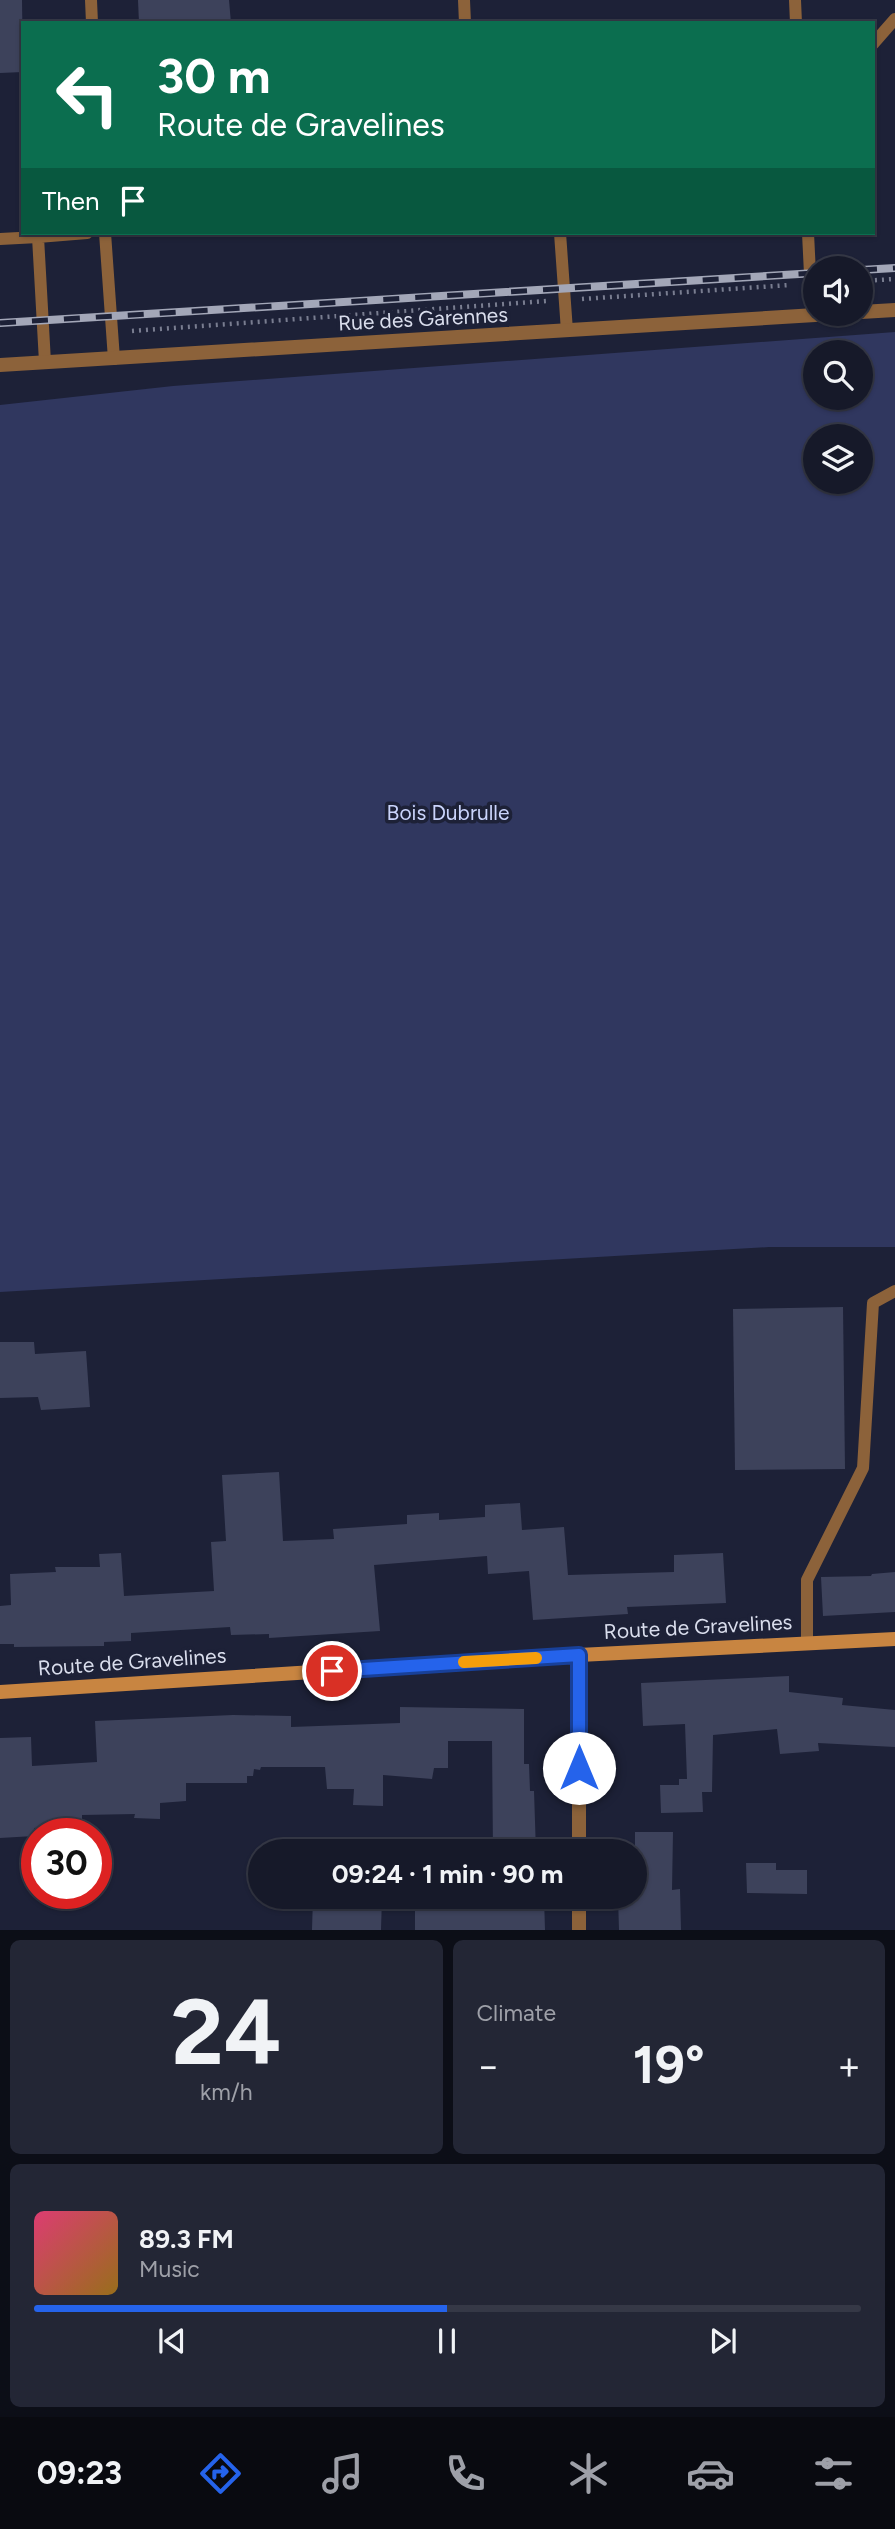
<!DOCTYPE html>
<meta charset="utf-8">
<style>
:root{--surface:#161929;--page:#232635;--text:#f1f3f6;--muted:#9ea0a8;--line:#353846;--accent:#2563eb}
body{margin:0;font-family:Figtree,sans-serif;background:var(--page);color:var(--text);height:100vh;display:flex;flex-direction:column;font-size:26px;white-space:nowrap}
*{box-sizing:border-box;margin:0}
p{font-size:23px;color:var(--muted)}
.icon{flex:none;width:38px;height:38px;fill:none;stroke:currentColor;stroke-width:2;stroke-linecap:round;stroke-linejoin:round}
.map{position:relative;height:1930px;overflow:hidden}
.drawer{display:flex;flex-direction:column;gap:10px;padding:10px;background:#0c0e17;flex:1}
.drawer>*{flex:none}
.guide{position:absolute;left:21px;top:21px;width:854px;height:214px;border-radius:0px;box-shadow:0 2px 5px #0004,0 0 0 2px var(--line);background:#0b6e4f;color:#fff;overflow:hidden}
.tools{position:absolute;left:803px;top:256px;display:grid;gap:14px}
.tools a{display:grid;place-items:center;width:70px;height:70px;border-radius:50%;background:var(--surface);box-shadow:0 2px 5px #0004,0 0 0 2px var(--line);font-size:35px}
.speed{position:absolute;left:21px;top:1818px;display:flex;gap:14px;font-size:35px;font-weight:700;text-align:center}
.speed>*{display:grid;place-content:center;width:91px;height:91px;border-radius:50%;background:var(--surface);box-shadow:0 2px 5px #0004,0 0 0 2px var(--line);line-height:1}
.speed .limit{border:10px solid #d22;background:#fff;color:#111}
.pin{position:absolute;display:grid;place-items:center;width:60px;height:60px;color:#fff;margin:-30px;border:4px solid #fff;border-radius:50%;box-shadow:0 2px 7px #0007}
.me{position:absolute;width:77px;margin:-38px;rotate:0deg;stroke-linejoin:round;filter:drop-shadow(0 0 5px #0008)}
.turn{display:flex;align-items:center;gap:24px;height:147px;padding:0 21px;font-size:32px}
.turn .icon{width:91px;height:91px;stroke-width:2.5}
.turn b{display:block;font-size:49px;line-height:60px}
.then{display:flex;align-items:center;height:66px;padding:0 21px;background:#0003;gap:14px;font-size:26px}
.big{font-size:52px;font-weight:700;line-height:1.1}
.drawer .widget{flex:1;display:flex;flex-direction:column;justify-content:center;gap:10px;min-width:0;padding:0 24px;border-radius:10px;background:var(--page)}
.drawer .dial{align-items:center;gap:0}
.dial b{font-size:91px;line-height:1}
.song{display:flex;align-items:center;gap:21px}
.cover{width:84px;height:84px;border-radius:10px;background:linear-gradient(135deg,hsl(340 70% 55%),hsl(40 70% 35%))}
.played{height:7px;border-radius:4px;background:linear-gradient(90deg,var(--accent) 50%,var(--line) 50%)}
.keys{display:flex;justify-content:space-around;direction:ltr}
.heat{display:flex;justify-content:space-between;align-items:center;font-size:38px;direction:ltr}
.drawer .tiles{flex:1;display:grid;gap:10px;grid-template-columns:1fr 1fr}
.widget:last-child{grid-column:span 2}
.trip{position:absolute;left:248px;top:1839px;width:399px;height:70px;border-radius:35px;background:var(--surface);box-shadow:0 2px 5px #0004,0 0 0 2px var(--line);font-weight:700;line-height:70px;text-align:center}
.dock{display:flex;height:112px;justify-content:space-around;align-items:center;background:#090a10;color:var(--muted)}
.dock .icon{width:49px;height:49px}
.dock .on{color:var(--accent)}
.dock b{font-size:32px;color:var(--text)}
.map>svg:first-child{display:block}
.green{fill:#30375f;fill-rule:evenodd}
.building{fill:#3d425b}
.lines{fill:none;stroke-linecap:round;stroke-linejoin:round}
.path{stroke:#797d90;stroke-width:4.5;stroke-dasharray:2 5;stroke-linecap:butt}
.service{stroke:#8c623a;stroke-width:12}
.minor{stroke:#8c623a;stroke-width:14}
.secondary{stroke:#c88541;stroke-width:14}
.rail-casing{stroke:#a3a7b8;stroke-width:8}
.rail{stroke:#1d2137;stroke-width:5;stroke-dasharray:16;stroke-linecap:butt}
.route-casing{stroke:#184099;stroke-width:18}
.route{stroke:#2563eb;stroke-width:12}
.slow{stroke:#f59e0b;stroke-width:12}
.labels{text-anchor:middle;stroke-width:7;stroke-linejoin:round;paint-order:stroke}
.street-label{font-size:21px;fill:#d9ddec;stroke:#1d2137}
.park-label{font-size:21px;fill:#cad4fc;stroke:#1d2137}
</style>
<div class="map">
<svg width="895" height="1931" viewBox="0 0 895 1931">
<rect width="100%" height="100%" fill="#1d2137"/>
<path class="green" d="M 895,332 L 895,1247 L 769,1247 L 0,1292 L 0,405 L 173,386 ZM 816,352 L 861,352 L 861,397 L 816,397 ZM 816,436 L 861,436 L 861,481 L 816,481 Z"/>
<g class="building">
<path d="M 0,0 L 22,0 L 23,72 L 0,73 Z"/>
<path d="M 138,0 L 229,0 L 231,23 L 139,23 Z"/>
<path d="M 843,1307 L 845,1469 L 735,1470 L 733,1309 Z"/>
<path d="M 0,1342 L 34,1342 L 35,1354 L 86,1351 L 90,1407 L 41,1410 L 38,1397 L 0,1398 Z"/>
<path d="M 279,1472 L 283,1541 L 334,1539 L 333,1529 L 407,1524 L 407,1515 L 439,1513 L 439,1520 L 485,1517 L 485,1505 L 520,1503 L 522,1530 L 564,1527 L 568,1575 L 674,1572 L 674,1555 L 723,1553 L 726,1603 L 627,1607 L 628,1614 L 533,1620 L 529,1571 L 488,1574 L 487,1556 L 374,1565 L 380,1631 L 269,1638 L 269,1634 L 231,1635 L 230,1627 L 131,1633 L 131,1641 L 104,1642 L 104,1646 L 14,1647 L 14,1644 L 0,1644 L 0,1606 L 11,1605 L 10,1574 L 56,1572 L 55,1567 L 100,1567 L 99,1554 L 121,1553 L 124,1596 L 214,1591 L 211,1542 L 226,1541 L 222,1475 Z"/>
<path d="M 895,1572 L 895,1612 L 823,1616 L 821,1577 L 871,1576 L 872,1574 Z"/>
<path d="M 789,1676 L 789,1692 L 843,1698 L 842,1705 L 895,1710 L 895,1747 L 818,1743 L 819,1751 L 780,1754 L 777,1729 L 713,1735 L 712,1792 L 702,1792 L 703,1812 L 661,1813 L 660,1785 L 679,1785 L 679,1779 L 687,1779 L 685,1724 L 643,1726 L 641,1683 Z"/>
<path d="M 400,1707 L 524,1709 L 524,1764 L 529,1764 L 530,1791 L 534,1791 L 536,1852 L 493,1852 L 492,1741 L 448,1741 L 448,1768 L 434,1768 L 432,1779 L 383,1775 L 383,1806 L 353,1805 L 354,1789 L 327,1789 L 325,1767 L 261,1767 L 260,1770 L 254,1769 L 253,1776 L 247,1776 L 247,1783 L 186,1783 L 186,1801 L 160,1803 L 160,1819 L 134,1818 L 135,1814 L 82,1815 L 82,1826 L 34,1828 L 34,1836 L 0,1838 L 0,1738 L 31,1737 L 32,1766 L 97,1762 L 95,1721 L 233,1715 L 291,1716 L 291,1727 L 400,1723 Z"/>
<path d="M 635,1832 L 673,1832 L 672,1890 L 680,1889 L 681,1930 L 619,1930 L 618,1897 L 635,1897 Z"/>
<path d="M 746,1863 L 776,1863 L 776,1870 L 807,1870 L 807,1894 L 747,1893 Z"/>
<path d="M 313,1897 L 382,1897 L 381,1930 L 312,1930 Z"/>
<path d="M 486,1897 L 544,1897 L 545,1930 L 415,1930 L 415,1911 L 487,1908 Z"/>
</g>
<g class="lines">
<g class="path">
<path d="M 861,281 L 895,279"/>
<path d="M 582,299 L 790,285"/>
<path d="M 132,331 L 546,301"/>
</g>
<g class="service">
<path d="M 91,0 L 92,23"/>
<path d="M 464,0 L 465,23"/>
<path d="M 795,0 L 796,23"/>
<path d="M 873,44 L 895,19"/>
<path d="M 105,233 L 114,359"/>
<path d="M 560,233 L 567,331"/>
<path d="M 808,233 L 812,315"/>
<path d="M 0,239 L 38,237"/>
<path d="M 45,362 L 38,237 L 87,233"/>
<path d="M 807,1642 L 807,1580 L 863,1468 L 873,1303 L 895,1291"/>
</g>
<g class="minor">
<path d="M 861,312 L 895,310"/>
<path d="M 0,365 L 848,313"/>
<path d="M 579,1655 L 579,1852"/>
<path d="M 579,1897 L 579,1931"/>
</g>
<path class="secondary" d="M 0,1692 L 579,1655 L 895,1639"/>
<defs>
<g id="rail">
<path d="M 861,270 L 895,268"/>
<path d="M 0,323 L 816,273"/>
</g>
</defs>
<use href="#rail" class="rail-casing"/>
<use href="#rail" class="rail"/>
</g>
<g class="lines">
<defs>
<path id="route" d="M 332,1671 L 579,1655 L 579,1768"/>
</defs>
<use href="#route" class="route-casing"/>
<use href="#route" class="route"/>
<path class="slow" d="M 464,1662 L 536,1658"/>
</g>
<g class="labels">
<g class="street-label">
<text transform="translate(423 319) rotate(-3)" y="7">Rue des Garennes</text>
<text transform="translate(698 1627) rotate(-3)" y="7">Route de Gravelines</text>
<text transform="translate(132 1662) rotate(-4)" y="7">Route de Gravelines</text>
</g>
<g class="park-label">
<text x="448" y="820">Bois Dubrulle</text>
</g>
</g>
</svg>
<div class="tools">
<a><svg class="icon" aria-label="sound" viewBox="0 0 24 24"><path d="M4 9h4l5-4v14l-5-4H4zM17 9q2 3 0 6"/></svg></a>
<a><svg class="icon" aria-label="search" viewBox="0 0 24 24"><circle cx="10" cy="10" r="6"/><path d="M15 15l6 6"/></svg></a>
<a><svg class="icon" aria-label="layers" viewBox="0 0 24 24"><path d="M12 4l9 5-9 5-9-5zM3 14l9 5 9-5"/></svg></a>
</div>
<div class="speed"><div class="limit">30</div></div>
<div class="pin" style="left:332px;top:1671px;background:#d93025"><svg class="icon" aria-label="arrive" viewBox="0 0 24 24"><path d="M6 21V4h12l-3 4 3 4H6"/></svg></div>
<svg class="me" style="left:579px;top:1768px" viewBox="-20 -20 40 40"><circle r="19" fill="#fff"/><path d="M0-13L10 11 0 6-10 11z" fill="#2563eb"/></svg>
<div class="trip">09:24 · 1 min · 90 m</div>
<div class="guide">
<div class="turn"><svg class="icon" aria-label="left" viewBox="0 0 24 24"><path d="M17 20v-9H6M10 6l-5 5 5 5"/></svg><div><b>30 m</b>Route de Gravelines</div></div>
<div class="then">Then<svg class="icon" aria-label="arrive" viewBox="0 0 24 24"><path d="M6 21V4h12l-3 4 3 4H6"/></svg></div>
</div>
</div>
<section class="drawer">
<div class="tiles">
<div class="widget dial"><b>24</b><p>km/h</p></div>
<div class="widget"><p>Climate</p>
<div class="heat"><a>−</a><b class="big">19°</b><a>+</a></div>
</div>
<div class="widget">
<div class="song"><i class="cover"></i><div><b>89.3 FM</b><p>Music</p></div></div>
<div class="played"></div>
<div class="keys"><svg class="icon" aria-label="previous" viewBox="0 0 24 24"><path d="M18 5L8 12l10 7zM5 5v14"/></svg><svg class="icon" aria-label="pause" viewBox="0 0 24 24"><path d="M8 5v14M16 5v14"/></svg><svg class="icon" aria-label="next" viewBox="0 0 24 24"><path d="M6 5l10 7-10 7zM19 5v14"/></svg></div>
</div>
</div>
</section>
<nav class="dock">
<b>09:23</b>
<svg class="icon on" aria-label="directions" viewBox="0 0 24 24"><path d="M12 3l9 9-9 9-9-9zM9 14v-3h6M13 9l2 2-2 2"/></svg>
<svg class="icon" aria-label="music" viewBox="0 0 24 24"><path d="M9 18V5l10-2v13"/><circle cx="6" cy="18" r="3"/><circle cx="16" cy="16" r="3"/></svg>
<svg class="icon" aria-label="phone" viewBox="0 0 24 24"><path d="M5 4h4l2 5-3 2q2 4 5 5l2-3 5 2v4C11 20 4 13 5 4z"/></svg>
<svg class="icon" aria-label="climate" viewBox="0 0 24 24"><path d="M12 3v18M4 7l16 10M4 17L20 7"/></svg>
<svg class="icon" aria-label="car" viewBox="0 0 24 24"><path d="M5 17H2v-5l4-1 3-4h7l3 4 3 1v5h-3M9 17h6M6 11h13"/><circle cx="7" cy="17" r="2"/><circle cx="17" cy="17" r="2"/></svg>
<svg class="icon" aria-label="filters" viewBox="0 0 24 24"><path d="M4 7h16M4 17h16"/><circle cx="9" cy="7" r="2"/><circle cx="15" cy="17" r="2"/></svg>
</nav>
